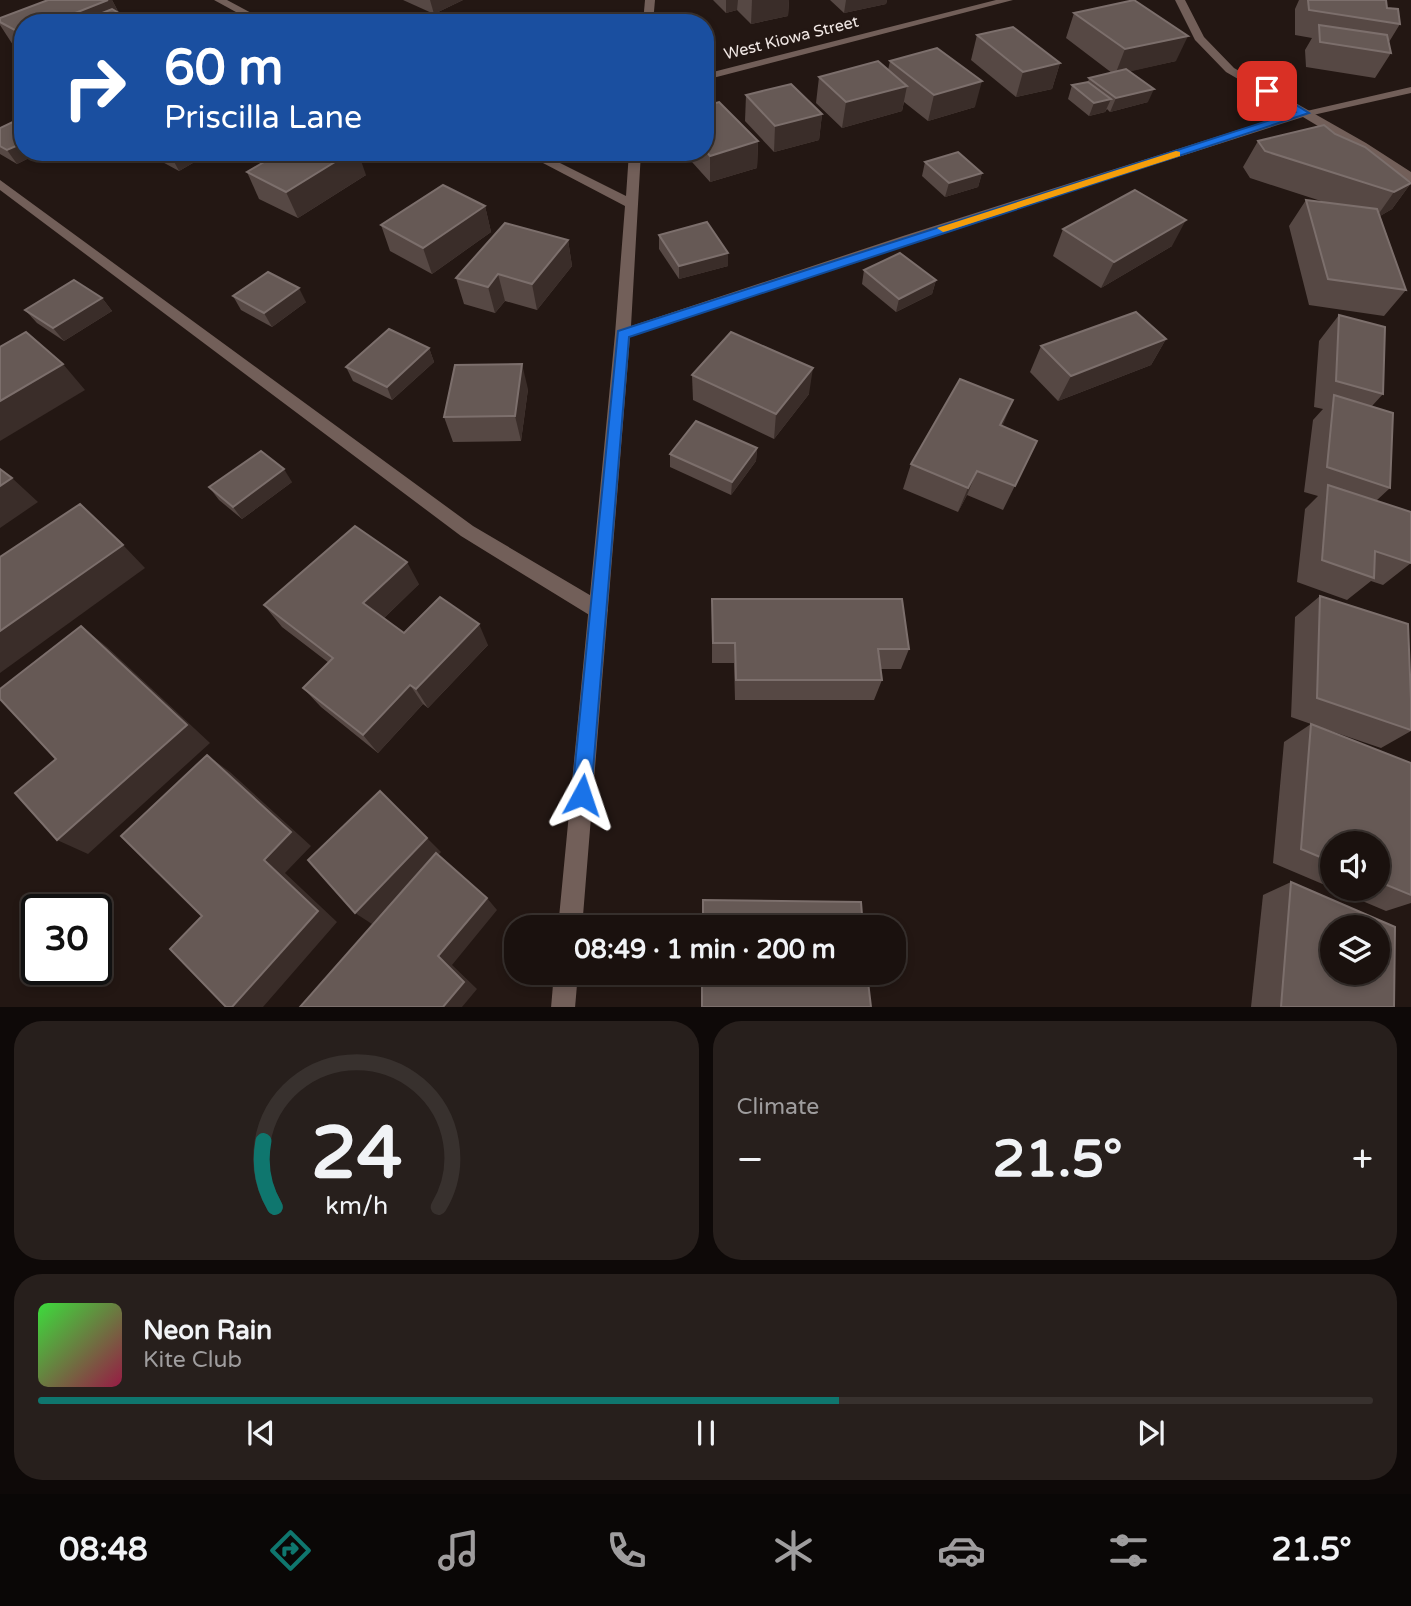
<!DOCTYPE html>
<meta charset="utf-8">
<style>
:root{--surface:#1a110e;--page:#271f1c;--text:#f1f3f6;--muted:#9f9d9e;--line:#38312e;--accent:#0f766e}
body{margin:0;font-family:"Varela Round",sans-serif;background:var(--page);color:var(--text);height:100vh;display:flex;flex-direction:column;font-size:26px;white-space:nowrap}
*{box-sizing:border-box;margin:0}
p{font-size:23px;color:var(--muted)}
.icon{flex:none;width:38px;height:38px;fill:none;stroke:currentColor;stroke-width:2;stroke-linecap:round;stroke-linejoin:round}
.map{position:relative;height:1007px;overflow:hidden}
.details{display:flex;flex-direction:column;gap:14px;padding:14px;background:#0e0908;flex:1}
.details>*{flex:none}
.guide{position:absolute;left:14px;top:14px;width:700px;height:147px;border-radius:28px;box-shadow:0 4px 10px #0003,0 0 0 2px var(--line);background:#1a4fa0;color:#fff;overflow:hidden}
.fabs{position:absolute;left:1320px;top:831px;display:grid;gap:14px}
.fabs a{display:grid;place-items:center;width:70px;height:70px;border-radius:50%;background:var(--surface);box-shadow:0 4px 10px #0003,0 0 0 2px var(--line);font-size:35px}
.speed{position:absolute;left:21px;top:894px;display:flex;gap:14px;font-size:35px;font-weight:700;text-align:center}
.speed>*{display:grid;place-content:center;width:91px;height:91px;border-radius:50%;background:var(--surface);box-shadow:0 4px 10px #0003,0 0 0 2px var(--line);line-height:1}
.speed .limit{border:4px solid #111;border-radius:10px;background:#fff;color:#111}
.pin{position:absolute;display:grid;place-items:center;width:60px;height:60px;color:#fff;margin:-30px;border-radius:14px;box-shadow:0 4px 10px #0006}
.me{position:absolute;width:77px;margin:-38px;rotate:5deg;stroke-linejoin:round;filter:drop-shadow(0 0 5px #0008)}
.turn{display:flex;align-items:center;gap:24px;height:147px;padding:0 35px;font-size:32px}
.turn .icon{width:91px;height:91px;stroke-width:2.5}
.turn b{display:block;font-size:49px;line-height:60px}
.big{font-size:52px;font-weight:700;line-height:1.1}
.details .tile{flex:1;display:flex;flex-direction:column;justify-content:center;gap:10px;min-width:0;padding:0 24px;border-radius:28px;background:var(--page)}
.details .dial{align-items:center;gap:0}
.dial svg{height:182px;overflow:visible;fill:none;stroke:var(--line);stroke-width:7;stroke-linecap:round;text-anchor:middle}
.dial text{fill:var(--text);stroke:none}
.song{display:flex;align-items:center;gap:21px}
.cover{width:84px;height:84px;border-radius:10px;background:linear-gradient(135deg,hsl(120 70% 55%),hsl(340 70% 35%))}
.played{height:7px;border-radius:4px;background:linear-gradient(90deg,var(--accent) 60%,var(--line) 60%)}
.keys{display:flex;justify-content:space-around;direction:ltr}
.heat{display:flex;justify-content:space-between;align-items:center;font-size:38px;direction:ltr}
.details .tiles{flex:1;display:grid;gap:14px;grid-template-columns:1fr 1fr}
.tile:last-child{grid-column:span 2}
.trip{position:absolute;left:504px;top:915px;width:402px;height:70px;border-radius:28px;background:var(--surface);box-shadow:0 4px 10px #0003,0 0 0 2px var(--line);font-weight:700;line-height:70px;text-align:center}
.menu{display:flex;height:112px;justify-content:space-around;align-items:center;background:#0a0706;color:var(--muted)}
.menu .icon{width:49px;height:49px}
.menu .active{color:var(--accent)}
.menu b{font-size:32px;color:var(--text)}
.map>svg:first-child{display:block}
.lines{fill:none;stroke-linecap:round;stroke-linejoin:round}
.lane{fill:#725f59;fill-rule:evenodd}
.street{fill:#725f59;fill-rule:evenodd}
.wall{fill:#564844}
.shaded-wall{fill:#3a2d29}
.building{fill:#665955;stroke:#7c6f6c;stroke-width:2;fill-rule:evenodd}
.route{fill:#1a73e8;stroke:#114b97;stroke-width:2}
.slow{fill:#f59e0b}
.labels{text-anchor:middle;stroke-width:5;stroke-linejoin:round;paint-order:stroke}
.far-street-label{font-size:16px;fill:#f0e7e4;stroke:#231713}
</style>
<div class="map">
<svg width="1411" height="1008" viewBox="0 0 1411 1008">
<rect width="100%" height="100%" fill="#231713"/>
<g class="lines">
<g class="lane">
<path d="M 1411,87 L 1411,93 L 1304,117 L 1298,113 Z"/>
<path d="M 0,180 L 473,526 L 605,604 L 608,610 L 605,616 L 598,618 L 591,616 L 461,536 L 0,190 Z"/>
</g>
<g class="street">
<path d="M 214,0 L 227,0 L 270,23 L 256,23 Z"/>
<path d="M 645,0 L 655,0 L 653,23 L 643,23 Z"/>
<path d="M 996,0 L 1013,0 L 705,80 L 705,74 Z"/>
<path d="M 1175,0 L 1185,0 L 1204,37 L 1234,68 L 1366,143 L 1411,172 L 1411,182 L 1303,117 L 913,242 L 630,337 L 582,928 L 558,928 L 615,334 L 625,206 L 522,152 L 538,152 L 626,196 L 629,152 L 641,152 L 631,326 L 903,236 L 1295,112 L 1226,72 L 1195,40 Z"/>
<path d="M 554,973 L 578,973 L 575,1008 L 551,1008 Z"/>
</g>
</g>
<g class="wall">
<path d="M 48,0 L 112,0 L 119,13 L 23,23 L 23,51 L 13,45 L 0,25 L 0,18 Z"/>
<path d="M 403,0 L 463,0 L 434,14 Z"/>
<path d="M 713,0 L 789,0 L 788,16 L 751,24 L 737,10 L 726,13 Z"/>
<path d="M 830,0 L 887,0 L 886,4 L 844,13 Z"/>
<path d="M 1299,0 L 1386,0 L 1387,8 L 1400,24 L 1389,42 L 1391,53 L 1375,78 L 1306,67 L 1305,50 L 1312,38 L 1295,35 L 1295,9 Z"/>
<path d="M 1074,13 L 1176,61 L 1130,71 L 1148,102 L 1110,112 L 1107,109 L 1105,112 L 1089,116 L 1068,99 L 1072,85 L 1088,82 L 1089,78 L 1112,73 L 1066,38 Z"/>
<path d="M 977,35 L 1060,63 L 1052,89 L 1016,97 L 971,60 Z"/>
<path d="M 890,61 L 975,107 L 928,121 L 904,102 L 902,111 L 842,128 L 816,103 L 819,77 L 888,70 Z"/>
<path d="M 746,95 L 822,114 L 819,140 L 774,152 L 745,121 Z"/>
<path d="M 705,106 L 758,141 L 757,168 L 710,182 L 683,152 L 705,152 Z"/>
<path d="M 0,128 L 23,152 L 41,152 L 17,164 L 0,154 Z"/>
<path d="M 1335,134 L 1411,182 L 1411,183 L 1392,209 L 1380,216 L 1406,290 L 1384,316 L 1309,305 L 1289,226 L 1306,200 L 1324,202 L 1250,178 L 1243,167 L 1258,141 Z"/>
<path d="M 144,152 L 212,152 L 179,171 Z"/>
<path d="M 925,162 L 982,173 L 978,187 L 945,197 L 922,176 Z"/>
<path d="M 247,172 L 366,175 L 298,218 L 259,199 Z"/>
<path d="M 485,206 L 491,232 L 432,274 L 390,251 L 381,225 Z"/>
<path d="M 1063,229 L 1172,246 L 1101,288 L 1053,256 Z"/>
<path d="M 659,235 L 728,253 L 728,266 L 679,279 L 659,249 Z"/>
<path d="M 568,240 L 572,266 L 537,310 L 505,301 L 495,313 L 464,304 L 456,278 Z"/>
<path d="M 864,270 L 936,280 L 932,294 L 896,312 L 862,284 Z"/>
<path d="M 233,296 L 306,302 L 272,327 L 241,310 Z"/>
<path d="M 102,298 L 112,311 L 64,341 L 37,323 L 25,310 Z"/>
<path d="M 1339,315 L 1383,394 L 1372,406 L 1390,488 L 1376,501 L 1411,563 L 1383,585 L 1371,581 L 1347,600 L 1297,582 L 1305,509 L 1318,496 L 1304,492 L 1313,420 L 1323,409 L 1314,407 L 1319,341 Z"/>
<path d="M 1166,339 L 1151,365 L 1058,401 L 1030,372 L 1041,346 Z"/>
<path d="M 429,348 L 434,362 L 392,400 L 353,381 L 346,367 Z"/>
<path d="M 692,375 L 809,394 L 774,439 L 693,400 Z"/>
<path d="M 528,389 L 521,441 L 453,442 L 444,417 Z"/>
<path d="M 1002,426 L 1037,441 L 1003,510 L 967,495 L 958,512 L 903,489 L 911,464 Z"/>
<path d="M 757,448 L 756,461 L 731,495 L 670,467 L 670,454 Z"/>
<path d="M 292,482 L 242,519 L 219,500 L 209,487 Z"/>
<path d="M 419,584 L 384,618 L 404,633 L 488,645 L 428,708 L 423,704 L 378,753 L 321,707 L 303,688 L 329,663 L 282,627 L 264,605 Z"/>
<path d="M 1320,596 L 1411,700 L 1411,731 L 1381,748 L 1316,726 L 1411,763 L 1411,903 L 1386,911 L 1334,889 L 1377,889 L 1377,844 L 1332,844 L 1332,888 L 1273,863 L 1284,742 L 1311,724 L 1291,717 L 1295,617 Z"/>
<path d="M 712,599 L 909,649 L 901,669 L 880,669 L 882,680 L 874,700 L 735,700 L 734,663 L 712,663 Z"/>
<path d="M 1291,882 L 1394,1007 L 1251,1007 L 1263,895 Z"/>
</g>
<g class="shaded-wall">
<path d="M 108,0 L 112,0 L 124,23 L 50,23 Z"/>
<path d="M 430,0 L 463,0 L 434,14 Z"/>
<path d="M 726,0 L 738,0 L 737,10 L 726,13 Z"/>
<path d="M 752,0 L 789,0 L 788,16 L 751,24 Z"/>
<path d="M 846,0 L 887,0 L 886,4 L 844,13 Z"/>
<path d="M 1188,36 L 1176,61 L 1115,75 L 1125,49 Z"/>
<path d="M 1060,63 L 1052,89 L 1016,97 L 1023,72 Z"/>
<path d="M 982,81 L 975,107 L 928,121 L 934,95 Z"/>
<path d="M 907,86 L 902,111 L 842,128 L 846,102 Z"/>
<path d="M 1154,89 L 1148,102 L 1110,112 L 1116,98 Z"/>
<path d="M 1111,99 L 1105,112 L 1089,116 L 1094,103 Z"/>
<path d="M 822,114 L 819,140 L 774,152 L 775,126 Z"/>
<path d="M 758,141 L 757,168 L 710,182 L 710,156 Z"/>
<path d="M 23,143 L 23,152 L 41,152 L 17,164 L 7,150 Z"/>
<path d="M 169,152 L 212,152 L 179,171 Z"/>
<path d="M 351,152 L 358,152 L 366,175 L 298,218 L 286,192 Z"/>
<path d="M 982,173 L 978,187 L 945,197 L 949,183 Z"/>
<path d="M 1411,183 L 1392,209 L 1375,219 L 1394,192 Z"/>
<path d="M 485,206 L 491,232 L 432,274 L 423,248 Z"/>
<path d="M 1186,220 L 1172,246 L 1101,288 L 1114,262 Z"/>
<path d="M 568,240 L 572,266 L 537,310 L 532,284 Z"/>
<path d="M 728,253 L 728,266 L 679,279 L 679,266 Z"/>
<path d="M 498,274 L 505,301 L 495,313 L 488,287 Z"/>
<path d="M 936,280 L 932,294 L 896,312 L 899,299 Z"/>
<path d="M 299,288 L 306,302 L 272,327 L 264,313 Z"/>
<path d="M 102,298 L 112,311 L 64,341 L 53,328 Z"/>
<path d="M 1166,339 L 1151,365 L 1058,401 L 1071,376 Z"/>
<path d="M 429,348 L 434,362 L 392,400 L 387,387 Z"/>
<path d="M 63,364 L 85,390 L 0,441 L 0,401 Z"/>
<path d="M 522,364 L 528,389 L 521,441 L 515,416 Z"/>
<path d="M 813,368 L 809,394 L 774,439 L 776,414 Z"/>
<path d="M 1013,400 L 1003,425 L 990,450 L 1000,425 Z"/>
<path d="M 757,448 L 756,461 L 731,495 L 732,482 Z"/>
<path d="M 284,469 L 292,482 L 242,519 L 233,507 Z"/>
<path d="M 977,471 L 967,495 L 958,512 L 968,488 Z"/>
<path d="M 12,478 L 38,502 L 0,528 L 0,486 Z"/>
<path d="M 123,545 L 145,568 L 0,673 L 0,631 Z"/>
<path d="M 407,562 L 419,584 L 377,625 L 363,603 Z"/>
<path d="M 479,624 L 488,645 L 428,708 L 416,689 Z"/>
<path d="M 81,626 L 107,647 L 210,743 L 88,854 L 57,840 Z"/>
<path d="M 410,685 L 423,704 L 378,753 L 363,735 Z"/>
<path d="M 207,755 L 230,772 L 311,846 L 285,873 L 337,922 L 263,1007 L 232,1007 Z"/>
<path d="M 427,838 L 441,852 L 372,924 L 355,913 Z"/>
<path d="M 487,898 L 497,910 L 452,965 L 477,989 L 462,1007 L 443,1007 L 438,956 Z"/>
</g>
<g class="building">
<path d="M 48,0 L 108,0 L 50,23 L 23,23 L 22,34 L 0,22 L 0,18 Z"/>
<path d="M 1134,0 L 1188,36 L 1125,49 L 1074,13 Z"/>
<path d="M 1308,0 L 1386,0 L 1387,8 L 1398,9 L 1400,24 L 1309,10 Z"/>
<path d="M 112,9 L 136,23 L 77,23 Z"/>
<path d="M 528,19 L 570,20 L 569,23 L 527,23 Z"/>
<path d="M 1319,25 L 1387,35 L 1391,53 L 1320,42 Z"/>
<path d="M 1013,27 L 1060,63 L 1023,72 L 977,35 Z"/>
<path d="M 937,48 L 982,81 L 934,95 L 890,61 Z"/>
<path d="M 878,61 L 907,86 L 846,102 L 819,77 Z"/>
<path d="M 1126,69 L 1154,89 L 1116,98 L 1089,78 Z"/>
<path d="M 1088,82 L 1111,99 L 1094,103 L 1072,85 Z"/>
<path d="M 791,84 L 822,114 L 775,126 L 746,95 Z"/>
<path d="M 719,102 L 758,141 L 710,156 L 705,150 L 705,106 Z"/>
<path d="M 23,117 L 23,143 L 7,150 L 0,146 L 0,128 Z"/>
<path d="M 1324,125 L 1335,134 L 1365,147 L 1411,183 L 1394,192 L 1265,151 L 1258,141 Z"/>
<path d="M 281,152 L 351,152 L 286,192 L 247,172 Z"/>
<path d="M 958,152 L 982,173 L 949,183 L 925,162 Z"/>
<path d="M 443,185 L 485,206 L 423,248 L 381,225 Z"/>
<path d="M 1135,190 L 1186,220 L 1114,262 L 1063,229 Z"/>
<path d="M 1306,200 L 1377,209 L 1406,290 L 1328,279 Z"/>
<path d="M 707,222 L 728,253 L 679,266 L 659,235 Z"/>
<path d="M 505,223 L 568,240 L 532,284 L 498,274 L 488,287 L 456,278 Z"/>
<path d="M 900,253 L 936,280 L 899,299 L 864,270 Z"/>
<path d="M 268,272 L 299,288 L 264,313 L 233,296 Z"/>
<path d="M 74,280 L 102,298 L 53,328 L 25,310 Z"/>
<path d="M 1136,312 L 1166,339 L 1071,376 L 1041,346 Z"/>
<path d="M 1339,315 L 1385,327 L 1383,394 L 1336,381 Z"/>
<path d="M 389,329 L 429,348 L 387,387 L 346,367 Z"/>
<path d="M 26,332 L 63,364 L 0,401 L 0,347 Z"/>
<path d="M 731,332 L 813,368 L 776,414 L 692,375 Z"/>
<path d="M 522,364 L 515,416 L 444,417 L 455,365 Z"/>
<path d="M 960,379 L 1013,400 L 1000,425 L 1037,441 L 1015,486 L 977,471 L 968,488 L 911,464 Z"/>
<path d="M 1334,395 L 1393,413 L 1390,488 L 1327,467 Z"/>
<path d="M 696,421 L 757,448 L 732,482 L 670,454 Z"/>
<path d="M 261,451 L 284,469 L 233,507 L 209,487 Z"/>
<path d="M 0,469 L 12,478 L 0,486 Z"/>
<path d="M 1328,485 L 1411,512 L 1411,563 L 1375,551 L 1374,578 L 1322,560 Z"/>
<path d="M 80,504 L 123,545 L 0,631 L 0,557 Z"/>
<path d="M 355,526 L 407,562 L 363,603 L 404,633 L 440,597 L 479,624 L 416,689 L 410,685 L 363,735 L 303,688 L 333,658 L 264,605 Z"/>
<path d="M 1320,596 L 1408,624 L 1411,700 L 1411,730 L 1317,698 Z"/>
<path d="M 712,599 L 902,599 L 909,649 L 878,649 L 882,680 L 736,680 L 735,643 L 713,643 Z"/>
<path d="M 81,626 L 187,725 L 57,840 L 15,793 L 56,759 L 0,699 L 0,689 Z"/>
<path d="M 1311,724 L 1411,763 L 1411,895 L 1377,881 L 1377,844 L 1332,844 L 1332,862 L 1301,849 Z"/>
<path d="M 207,755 L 291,832 L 264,860 L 318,911 L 232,1007 L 226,1007 L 170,949 L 202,916 L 121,836 Z"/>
<path d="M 380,791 L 427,838 L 355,913 L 308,860 Z"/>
<path d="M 436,853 L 487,898 L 438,956 L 464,982 L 443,1007 L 300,1007 Z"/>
<path d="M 1291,882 L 1395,927 L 1394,1007 L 1281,1007 ZM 1332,928 L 1377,928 L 1377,973 L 1332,973 Z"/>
<path d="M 703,900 L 861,902 L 863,928 L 703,928 Z"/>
<path d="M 702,973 L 867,973 L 871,1007 L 702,1007 Z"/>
</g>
<path class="route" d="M 1263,89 L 1270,89 L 1309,113 L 629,337 L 591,795 L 589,802 L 582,805 L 575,802 L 572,795 L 618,331 L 1295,112 L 1263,94 Z"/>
<path class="slow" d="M 1176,151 L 1180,152 L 1180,156 L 947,231 L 943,232 L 937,228 Z"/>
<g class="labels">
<g class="far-street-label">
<text transform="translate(791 37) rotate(-14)" y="6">West Kiowa Street</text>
</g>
</g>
</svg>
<div class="fabs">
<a><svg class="icon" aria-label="sound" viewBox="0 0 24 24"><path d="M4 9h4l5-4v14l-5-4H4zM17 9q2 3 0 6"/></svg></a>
<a><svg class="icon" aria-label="layers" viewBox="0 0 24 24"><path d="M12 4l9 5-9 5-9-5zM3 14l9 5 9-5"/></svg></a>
</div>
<div class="speed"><div class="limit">30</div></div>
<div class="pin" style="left:1267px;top:91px;background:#d93025"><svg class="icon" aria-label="arrive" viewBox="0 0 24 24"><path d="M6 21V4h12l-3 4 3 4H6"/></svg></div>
<svg class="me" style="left:582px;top:795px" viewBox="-20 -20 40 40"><path d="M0-17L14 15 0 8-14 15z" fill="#1a73e8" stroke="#fff" stroke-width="4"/></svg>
<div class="trip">08:49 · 1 min · 200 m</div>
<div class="guide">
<div class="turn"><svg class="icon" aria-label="right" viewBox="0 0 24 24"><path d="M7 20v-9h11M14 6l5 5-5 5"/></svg><div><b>60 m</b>Priscilla Lane</div></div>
</div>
</div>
<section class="details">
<div class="tiles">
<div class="tile dial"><svg viewBox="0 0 100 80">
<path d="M14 69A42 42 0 1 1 86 69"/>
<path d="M14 69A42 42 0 0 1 9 40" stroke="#0f766e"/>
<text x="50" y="56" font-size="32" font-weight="700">24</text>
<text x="50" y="72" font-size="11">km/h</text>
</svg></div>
<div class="tile"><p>Climate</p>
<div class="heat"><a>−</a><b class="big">21.5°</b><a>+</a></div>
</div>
<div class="tile">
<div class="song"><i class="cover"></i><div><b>Neon Rain</b><p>Kite Club</p></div></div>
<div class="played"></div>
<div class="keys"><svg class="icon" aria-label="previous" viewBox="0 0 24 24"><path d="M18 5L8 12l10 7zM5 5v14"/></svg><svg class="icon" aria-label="pause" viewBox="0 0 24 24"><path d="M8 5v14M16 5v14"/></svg><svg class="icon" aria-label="next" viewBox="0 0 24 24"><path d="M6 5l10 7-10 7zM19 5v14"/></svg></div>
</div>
</div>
</section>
<nav class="menu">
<b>08:48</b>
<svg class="icon active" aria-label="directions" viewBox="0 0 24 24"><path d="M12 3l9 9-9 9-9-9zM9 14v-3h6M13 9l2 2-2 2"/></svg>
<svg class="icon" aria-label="music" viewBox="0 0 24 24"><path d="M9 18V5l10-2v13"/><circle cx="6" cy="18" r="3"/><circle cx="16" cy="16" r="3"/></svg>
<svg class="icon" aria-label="phone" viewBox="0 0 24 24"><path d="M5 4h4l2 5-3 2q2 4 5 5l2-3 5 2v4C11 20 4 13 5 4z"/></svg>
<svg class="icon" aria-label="climate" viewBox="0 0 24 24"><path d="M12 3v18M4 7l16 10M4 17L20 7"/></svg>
<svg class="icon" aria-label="car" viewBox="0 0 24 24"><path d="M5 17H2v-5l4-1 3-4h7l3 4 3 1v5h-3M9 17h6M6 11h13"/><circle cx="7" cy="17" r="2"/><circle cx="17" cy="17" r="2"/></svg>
<svg class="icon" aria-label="filters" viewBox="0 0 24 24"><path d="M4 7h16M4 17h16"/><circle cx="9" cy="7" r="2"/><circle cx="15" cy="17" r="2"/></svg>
<b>21.5°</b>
</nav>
